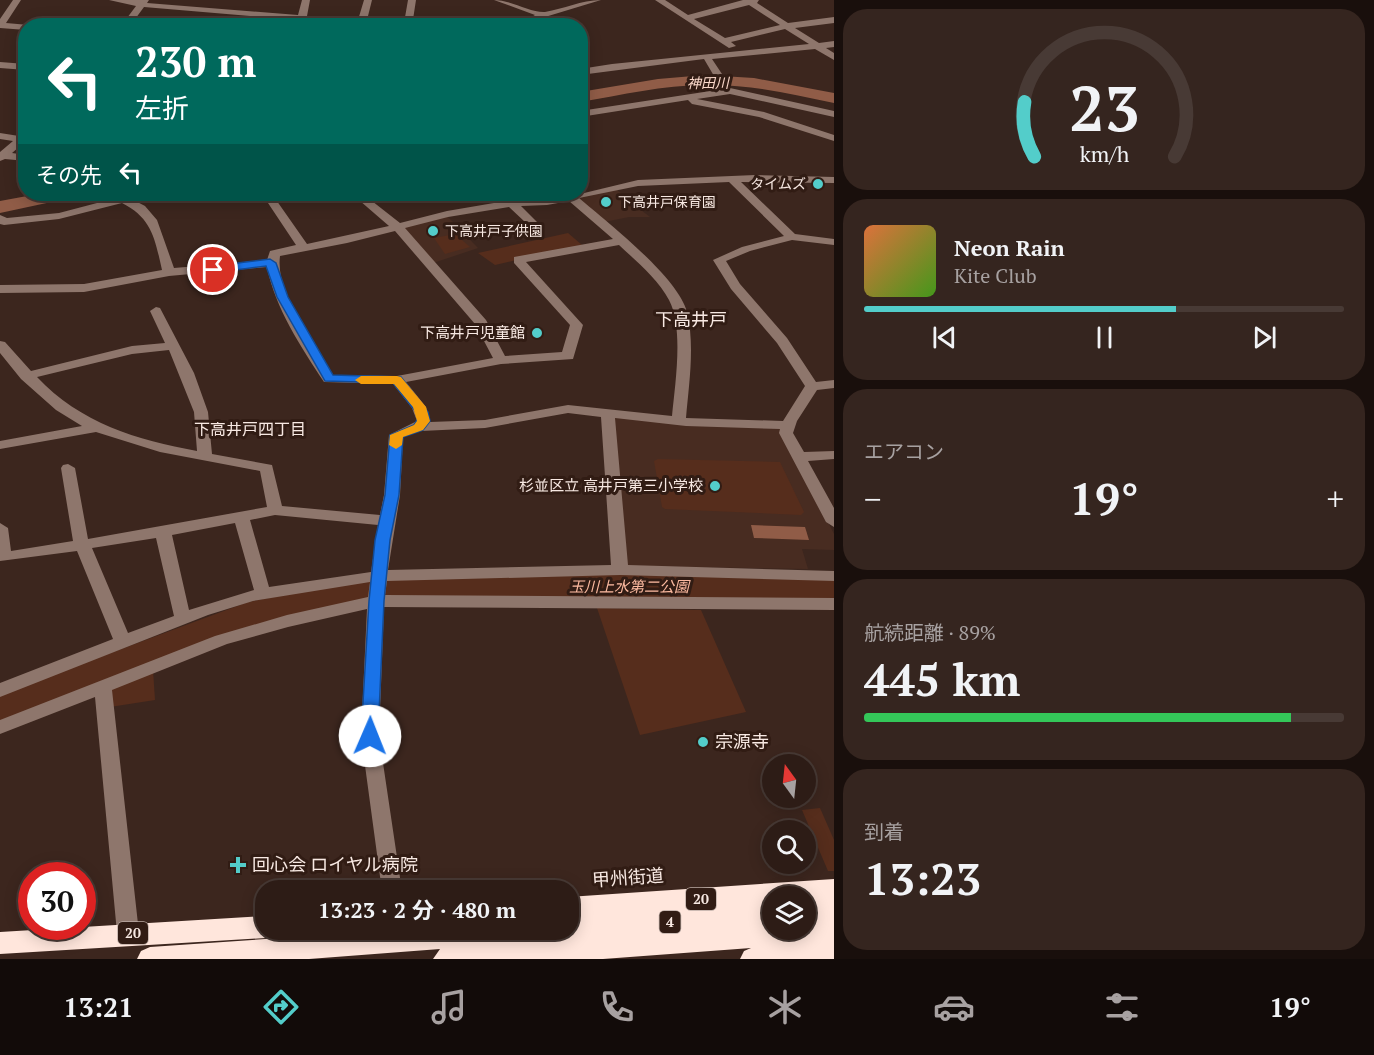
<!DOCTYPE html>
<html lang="ja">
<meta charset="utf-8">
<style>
:root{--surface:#2d1c16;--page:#35251f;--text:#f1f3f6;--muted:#a7a1a1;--line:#483a35;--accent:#53cdca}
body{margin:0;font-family:"PT Serif","Noto Sans JP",serif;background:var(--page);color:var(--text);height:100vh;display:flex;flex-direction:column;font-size:22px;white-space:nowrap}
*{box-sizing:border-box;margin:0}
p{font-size:20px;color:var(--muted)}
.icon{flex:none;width:33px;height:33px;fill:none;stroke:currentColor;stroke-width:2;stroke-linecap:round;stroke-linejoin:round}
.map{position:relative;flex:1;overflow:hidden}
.sheet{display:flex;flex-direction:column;gap:9px;padding:9px;background:#190f0c;width:540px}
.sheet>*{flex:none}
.guide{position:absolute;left:18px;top:18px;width:570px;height:183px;border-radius:24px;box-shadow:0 3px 15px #0003,0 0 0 2px var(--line);background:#00695c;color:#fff;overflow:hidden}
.needle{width:39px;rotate:345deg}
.controls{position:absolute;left:762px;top:754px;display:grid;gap:12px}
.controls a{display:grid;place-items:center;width:54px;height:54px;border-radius:50%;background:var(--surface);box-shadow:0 3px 15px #0003,0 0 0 2px var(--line);font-size:30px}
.speed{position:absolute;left:18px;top:862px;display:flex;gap:12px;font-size:30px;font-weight:700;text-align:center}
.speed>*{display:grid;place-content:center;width:78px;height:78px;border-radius:50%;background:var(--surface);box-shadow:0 3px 15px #0003,0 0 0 2px var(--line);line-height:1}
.speed .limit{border:9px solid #d22;background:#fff;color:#111}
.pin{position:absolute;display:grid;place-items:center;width:51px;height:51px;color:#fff;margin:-26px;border:3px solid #fff;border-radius:50%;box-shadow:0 2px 6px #0007}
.me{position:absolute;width:66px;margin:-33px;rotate:1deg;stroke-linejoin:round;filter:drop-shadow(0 0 4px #0008)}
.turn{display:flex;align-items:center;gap:21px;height:126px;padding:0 18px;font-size:27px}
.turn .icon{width:78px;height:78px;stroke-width:2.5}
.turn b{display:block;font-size:42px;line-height:51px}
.then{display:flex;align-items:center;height:57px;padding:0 18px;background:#0003;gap:12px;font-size:22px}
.big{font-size:45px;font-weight:700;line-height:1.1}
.sheet .tile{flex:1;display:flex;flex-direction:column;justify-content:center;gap:9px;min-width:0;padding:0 21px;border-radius:24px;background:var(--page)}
.sheet .dial{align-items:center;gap:0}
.dial svg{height:156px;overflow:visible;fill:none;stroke:var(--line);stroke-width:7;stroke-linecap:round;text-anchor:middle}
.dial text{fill:var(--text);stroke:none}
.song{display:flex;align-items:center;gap:18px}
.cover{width:72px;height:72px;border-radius:9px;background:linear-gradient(135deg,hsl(20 70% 55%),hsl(100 70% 35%))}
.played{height:6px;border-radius:3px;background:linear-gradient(90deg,var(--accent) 65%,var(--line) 65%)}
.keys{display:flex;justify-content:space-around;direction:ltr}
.heat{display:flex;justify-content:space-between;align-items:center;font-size:33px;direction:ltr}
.charge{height:9px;border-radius:4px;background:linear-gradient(90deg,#34c759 89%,var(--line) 0)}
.trip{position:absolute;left:255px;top:880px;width:324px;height:60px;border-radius:24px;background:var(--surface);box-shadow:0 3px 15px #0003,0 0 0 2px var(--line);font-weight:700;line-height:60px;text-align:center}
.tab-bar{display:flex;height:96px;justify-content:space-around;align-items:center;background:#120b09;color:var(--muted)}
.tab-bar .icon{width:42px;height:42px}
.tab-bar .active{color:var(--accent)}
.tab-bar b{font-size:27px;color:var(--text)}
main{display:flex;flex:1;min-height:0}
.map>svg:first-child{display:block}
.built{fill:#482c21}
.green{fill:#562d1c}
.water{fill:#905c47}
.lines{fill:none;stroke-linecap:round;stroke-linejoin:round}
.river{fill:#905c47;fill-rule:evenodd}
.minor{fill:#8e766c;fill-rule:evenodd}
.highway{fill:#ffe6dc;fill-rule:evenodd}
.route{fill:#1a73e8;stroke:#114b97;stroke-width:1.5}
.slow{fill:#f59e0b}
.poi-dot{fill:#53cdca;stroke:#311c14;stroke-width:2}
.labels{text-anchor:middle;stroke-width:6;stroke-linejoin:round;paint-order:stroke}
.far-water-label{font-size:14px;font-style:italic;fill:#fad8ca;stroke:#311c14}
.far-poi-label{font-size:14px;fill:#f8e9e3;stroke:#311c14;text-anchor:start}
.shield{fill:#311c14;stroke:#bcaca5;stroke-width:1.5}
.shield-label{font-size:14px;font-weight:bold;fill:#f8e9e3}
.poi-label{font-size:15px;fill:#f8e9e3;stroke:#311c14;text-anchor:end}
.park-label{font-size:15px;font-style:italic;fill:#fbb99f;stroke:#311c14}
.neighbourhood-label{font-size:16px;fill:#f8e9e3;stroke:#311c14}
.quarter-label{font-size:18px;fill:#f8e9e3;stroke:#311c14}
.near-poi-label{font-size:18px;fill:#f8e9e3;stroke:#311c14;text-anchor:start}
.near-street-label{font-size:18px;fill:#f8e9e3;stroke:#311c14}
</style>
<main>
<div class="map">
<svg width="834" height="959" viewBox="0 0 834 959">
<rect width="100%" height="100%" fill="#3c261e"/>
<g class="built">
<path d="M 616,189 L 637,207 L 650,217 L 629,217 L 604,222 L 575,197 Z"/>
<path d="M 447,216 L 478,248 L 433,263 L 401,228 Z"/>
<path d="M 613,417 L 781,429 L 834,534 L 834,550 L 802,549 L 808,569 L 625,566 Z"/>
</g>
<g class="green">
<path d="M 568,233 L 582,245 L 495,265 L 478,253 Z"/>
<path d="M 455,234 L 470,247 L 445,254 L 434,238 Z"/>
<path d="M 658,459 L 780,462 L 804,512 L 801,515 L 665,509 L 662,507 L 654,461 Z"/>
<path d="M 488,572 L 834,576 L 834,603 L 376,601 L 379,576 Z"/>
<path d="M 373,578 L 368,599 L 260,624 L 0,721 L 0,694 L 248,602 Z"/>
<path d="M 597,608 L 701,610 L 746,712 L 640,735 Z"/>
<path d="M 153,670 L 155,700 L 110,707 L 107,688 Z"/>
<path d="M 820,808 L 834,840 L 834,871 L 828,871 L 802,810 Z"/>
</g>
<path class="water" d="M 751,525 L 805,527 L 809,540 L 754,538 Z"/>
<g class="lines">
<g class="river">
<path d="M 705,75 L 754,78 L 834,93 L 834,103 C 791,94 749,84 705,85 C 663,85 622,95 580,102 L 580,92 L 658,79 Z"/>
<path d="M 38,194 L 72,194 L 70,198 L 0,213 L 0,201 Z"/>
</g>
<g class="minor">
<path d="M 13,0 L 21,0 L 6,23 L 29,25 L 26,26 L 26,30 L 0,28 L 0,19 Z"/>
<path d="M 109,0 L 149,0 L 147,3 L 298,15 L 302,0 L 310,0 L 307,16 L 358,20 L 364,0 L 372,0 L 367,20 L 404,23 L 408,0 L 416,0 L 412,26 L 367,26 L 144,7 L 130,26 L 121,26 L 136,6 Z"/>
<path d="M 494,0 C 511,0 531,13 545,12 C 564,9 581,0 601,0 L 545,17 L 528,26 L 516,26 L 535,15 Z"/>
<path d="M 655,0 L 665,0 L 688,15 L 743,0 L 759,0 L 757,3 L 788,23 L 834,17 L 834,23 L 795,28 L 819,43 L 834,41 L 834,47 L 826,48 L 834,53 L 834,60 L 815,49 L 712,59 L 722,74 L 717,77 L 714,76 L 704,59 L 580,75 L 580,69 L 612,64 L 809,44 L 785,29 L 731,42 L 736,46 L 729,48 ZM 749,5 L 780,25 L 725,38 L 694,19 Z"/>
<path d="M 0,62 L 26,64 L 26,70 L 0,68 Z"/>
<path d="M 730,88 L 834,111 L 834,117 L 730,94 L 697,99 L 764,112 L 834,135 L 834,141 L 759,117 L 692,104 L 688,100 L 580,117 L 580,111 Z"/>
<path d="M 26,132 L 26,141 L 12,153 L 26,155 L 26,161 L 5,159 L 0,161 L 0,152 L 13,141 L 0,139 L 0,133 L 19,136 Z"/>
<path d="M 755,175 L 834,177 L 834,183 L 741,182 L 795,234 L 834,239 L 834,245 L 792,240 L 750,251 L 726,261 L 740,284 L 787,338 L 816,382 L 834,380 L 834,388 L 817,390 L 797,421 L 793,433 L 804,452 L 834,451 L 834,459 L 808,461 L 834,508 L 834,527 L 826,522 L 779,433 L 780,429 L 686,426 L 615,418 L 628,565 L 834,571 L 834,581 L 620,575 L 387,581 L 385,595 L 834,598 L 834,610 L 384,607 L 379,736 L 402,891 L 382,891 L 361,736 L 367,609 L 288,627 L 227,644 L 112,690 L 139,933 L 136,940 L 128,942 L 120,940 L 117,933 L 95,697 L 0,734 L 0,720 L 215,636 L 287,615 L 368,597 L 370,582 L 253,601 L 208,615 L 0,697 L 0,683 L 113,639 L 77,551 L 0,561 L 0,523 L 8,528 L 11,551 L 73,541 L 61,468 L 63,465 L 68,464 L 75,468 L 88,539 L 267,507 L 260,471 L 160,452 L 96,432 L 0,449 L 0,441 L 82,426 L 56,410 L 21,379 L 0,353 L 0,341 L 5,342 L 31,371 L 132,346 L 165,343 L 150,311 L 156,307 L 160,308 L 194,373 L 208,412 L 212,454 L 272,465 L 282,506 L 380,515 L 384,495 L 389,435 L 417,421 L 412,408 L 393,384 L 324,382 C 301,347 275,308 267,267 L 169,276 L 84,292 L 0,293 L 0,285 L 84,284 L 162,270 C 155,239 152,218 122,203 L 59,219 L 4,225 L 0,224 L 0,215 L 7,218 L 59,213 L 116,198 L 116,194 L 127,194 L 126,196 L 145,206 L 157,220 L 174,268 L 267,260 L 270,251 L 296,245 L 262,194 L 272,194 L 307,244 L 389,226 L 352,194 L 363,194 L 400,223 L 447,211 L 511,200 L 547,199 L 580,194 L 638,180 ZM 729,182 L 784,236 L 742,247 L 713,260 L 731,289 L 777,343 L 805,386 L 783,421 L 686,418 C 689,384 695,345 687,312 C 678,277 607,222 579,198 L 638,186 ZM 569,201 L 613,239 L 514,257 L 514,263 L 570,325 L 562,352 L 505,356 L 486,320 L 405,228 L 448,217 L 509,207 L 525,222 L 473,233 L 473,237 L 477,238 L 537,226 L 537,222 L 521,206 L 547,205 ZM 395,231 L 475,324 L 493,358 L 397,376 L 333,375 C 314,342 275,295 280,256 L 347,243 ZM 619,245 C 636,261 658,279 669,300 C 684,328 675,385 672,416 L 568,405 L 485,420 L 430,422 L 426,407 L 406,382 L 501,364 L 573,359 L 583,325 L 526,262 ZM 169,350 L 194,412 L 197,451 C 137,440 80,423 37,377 L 132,354 ZM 568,413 L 601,417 L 611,565 L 388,570 L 400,495 L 403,437 L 421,431 L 485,428 ZM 275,515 L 378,525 L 371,572 L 269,587 L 250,520 ZM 235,523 L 254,590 L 189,610 L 172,535 ZM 156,538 L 174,616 L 128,633 L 92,548 Z"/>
</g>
<g class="highway">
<path d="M 834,879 L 834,959 L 740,959 L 744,951 L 751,948 L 603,959 L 433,959 L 440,949 L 309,959 L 137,959 L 141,951 L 150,947 L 398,930 L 568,930 L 568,897 ZM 772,897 L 806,897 L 806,930 L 772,930 Z"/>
<path d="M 266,916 L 266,930 L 277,930 L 275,935 L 266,938 L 0,954 L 0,932 Z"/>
</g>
</g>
<path class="route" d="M 270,259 L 276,263 L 288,297 L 333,375 L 401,377 L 428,412 L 430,421 L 423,430 L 403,437 L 399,495 L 390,540 L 384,601 L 378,736 L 376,741 L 364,741 L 361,736 L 369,601 L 375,540 L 385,495 L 390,435 L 414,425 L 417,420 L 416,412 L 393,383 L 325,381 L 277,297 L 266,266 L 213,273 L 207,270 L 213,266 Z"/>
<path class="slow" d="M 397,376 L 401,377 L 426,407 L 430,421 L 423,430 L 403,437 L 402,445 L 396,449 L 389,445 L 390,435 L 414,425 L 417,421 L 413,407 L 394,384 L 361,384 L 355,380 L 361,376 Z"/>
<g class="poi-dot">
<circle cx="818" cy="184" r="6"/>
<circle cx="606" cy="202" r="6"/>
<circle cx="433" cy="231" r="6"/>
<circle cx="537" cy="333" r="6"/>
<circle cx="715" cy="486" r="6"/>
<circle cx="703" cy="742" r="6"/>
<path d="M235 856h6v6h6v6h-6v6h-6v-6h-6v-6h6z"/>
</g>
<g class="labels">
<g class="far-water-label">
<text transform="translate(708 83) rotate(-1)" y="5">神田川</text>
</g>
<g class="far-poi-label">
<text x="806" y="189" text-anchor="end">タイムズ</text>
<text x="618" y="207">下高井戸保育園</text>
<text x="445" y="236">下高井戸子供園</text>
</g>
<g class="shield">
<rect x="686" y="888" width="30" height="22" rx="4.5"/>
<rect x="659.5" y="911" width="21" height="22" rx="4.5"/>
<rect x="118" y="922" width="30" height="22" rx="4.5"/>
</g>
<g class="shield-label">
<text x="701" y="904">20</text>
<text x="670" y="927">4</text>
<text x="133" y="938">20</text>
</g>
<g class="poi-label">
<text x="525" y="338">下高井戸児童館</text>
<text x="703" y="491">杉並区立 高井戸第三小学校</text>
</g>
<g class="park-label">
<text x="629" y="592">玉川上水第二公園</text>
</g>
<g class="neighbourhood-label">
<text x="250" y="435">下高井戸四丁目</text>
</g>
<g class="quarter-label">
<text x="691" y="326">下高井戸</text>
</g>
<g class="near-poi-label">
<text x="715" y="748">宗源寺</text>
<text x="252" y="871">回心会 ロイヤル病院</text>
</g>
<g class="near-street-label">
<text transform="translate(628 878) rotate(-4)" y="6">甲州街道</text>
</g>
</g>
</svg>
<div class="controls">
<a><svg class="needle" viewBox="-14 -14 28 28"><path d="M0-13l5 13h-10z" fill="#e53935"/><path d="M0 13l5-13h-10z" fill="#a7a1a1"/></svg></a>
<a><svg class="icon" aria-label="search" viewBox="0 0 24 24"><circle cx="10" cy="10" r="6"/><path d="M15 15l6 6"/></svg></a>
<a><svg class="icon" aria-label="layers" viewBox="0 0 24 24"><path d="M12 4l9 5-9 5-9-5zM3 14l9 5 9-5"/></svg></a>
</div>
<div class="speed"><div class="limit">30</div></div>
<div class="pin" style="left:213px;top:270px;background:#d93025"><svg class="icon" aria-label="arrive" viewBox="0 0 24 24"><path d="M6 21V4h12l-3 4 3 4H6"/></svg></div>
<svg class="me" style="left:370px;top:736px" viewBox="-20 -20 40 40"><circle r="19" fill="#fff"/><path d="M0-13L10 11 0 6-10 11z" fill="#1a73e8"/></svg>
<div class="trip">13:23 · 2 分 · 480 m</div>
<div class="guide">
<div class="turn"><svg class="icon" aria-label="left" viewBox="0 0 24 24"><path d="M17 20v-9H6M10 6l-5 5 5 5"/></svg><div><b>230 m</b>左折</div></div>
<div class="then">その先<svg class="icon" aria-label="left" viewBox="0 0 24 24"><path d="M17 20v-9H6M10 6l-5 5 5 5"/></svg></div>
</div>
</div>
<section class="sheet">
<div class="tile dial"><svg viewBox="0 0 100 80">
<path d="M14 69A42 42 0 1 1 86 69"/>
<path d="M14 69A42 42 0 0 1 9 41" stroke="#53cdca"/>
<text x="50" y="56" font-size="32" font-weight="700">23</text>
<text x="50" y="72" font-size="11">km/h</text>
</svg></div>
<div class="tile">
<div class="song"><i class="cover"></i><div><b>Neon Rain</b><p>Kite Club</p></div></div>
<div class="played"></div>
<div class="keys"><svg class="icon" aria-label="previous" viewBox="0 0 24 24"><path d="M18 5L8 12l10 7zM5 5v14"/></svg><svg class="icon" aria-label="pause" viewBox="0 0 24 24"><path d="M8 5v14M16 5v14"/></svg><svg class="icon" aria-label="next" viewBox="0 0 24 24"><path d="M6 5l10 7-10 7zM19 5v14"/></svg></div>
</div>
<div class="tile"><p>エアコン</p>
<div class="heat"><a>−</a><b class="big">19°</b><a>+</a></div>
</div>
<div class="tile"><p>航続距離 · 89%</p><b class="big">445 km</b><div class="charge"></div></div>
<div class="tile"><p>到着</p><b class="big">13:23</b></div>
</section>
</main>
<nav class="tab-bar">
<b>13:21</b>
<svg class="icon active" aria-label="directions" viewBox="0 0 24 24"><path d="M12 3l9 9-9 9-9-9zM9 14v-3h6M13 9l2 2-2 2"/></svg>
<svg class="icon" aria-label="music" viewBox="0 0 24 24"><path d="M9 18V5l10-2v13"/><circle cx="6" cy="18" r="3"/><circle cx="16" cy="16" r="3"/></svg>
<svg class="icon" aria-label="phone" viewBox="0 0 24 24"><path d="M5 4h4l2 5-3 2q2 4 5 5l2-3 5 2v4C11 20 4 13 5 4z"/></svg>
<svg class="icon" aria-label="climate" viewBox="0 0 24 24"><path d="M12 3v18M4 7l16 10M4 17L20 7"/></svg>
<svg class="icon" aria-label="car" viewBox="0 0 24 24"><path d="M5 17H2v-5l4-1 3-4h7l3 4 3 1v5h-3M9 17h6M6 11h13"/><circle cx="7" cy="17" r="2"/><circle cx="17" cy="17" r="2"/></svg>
<svg class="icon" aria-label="filters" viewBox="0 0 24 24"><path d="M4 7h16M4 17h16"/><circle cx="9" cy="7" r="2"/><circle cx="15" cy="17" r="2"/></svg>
<b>19°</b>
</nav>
